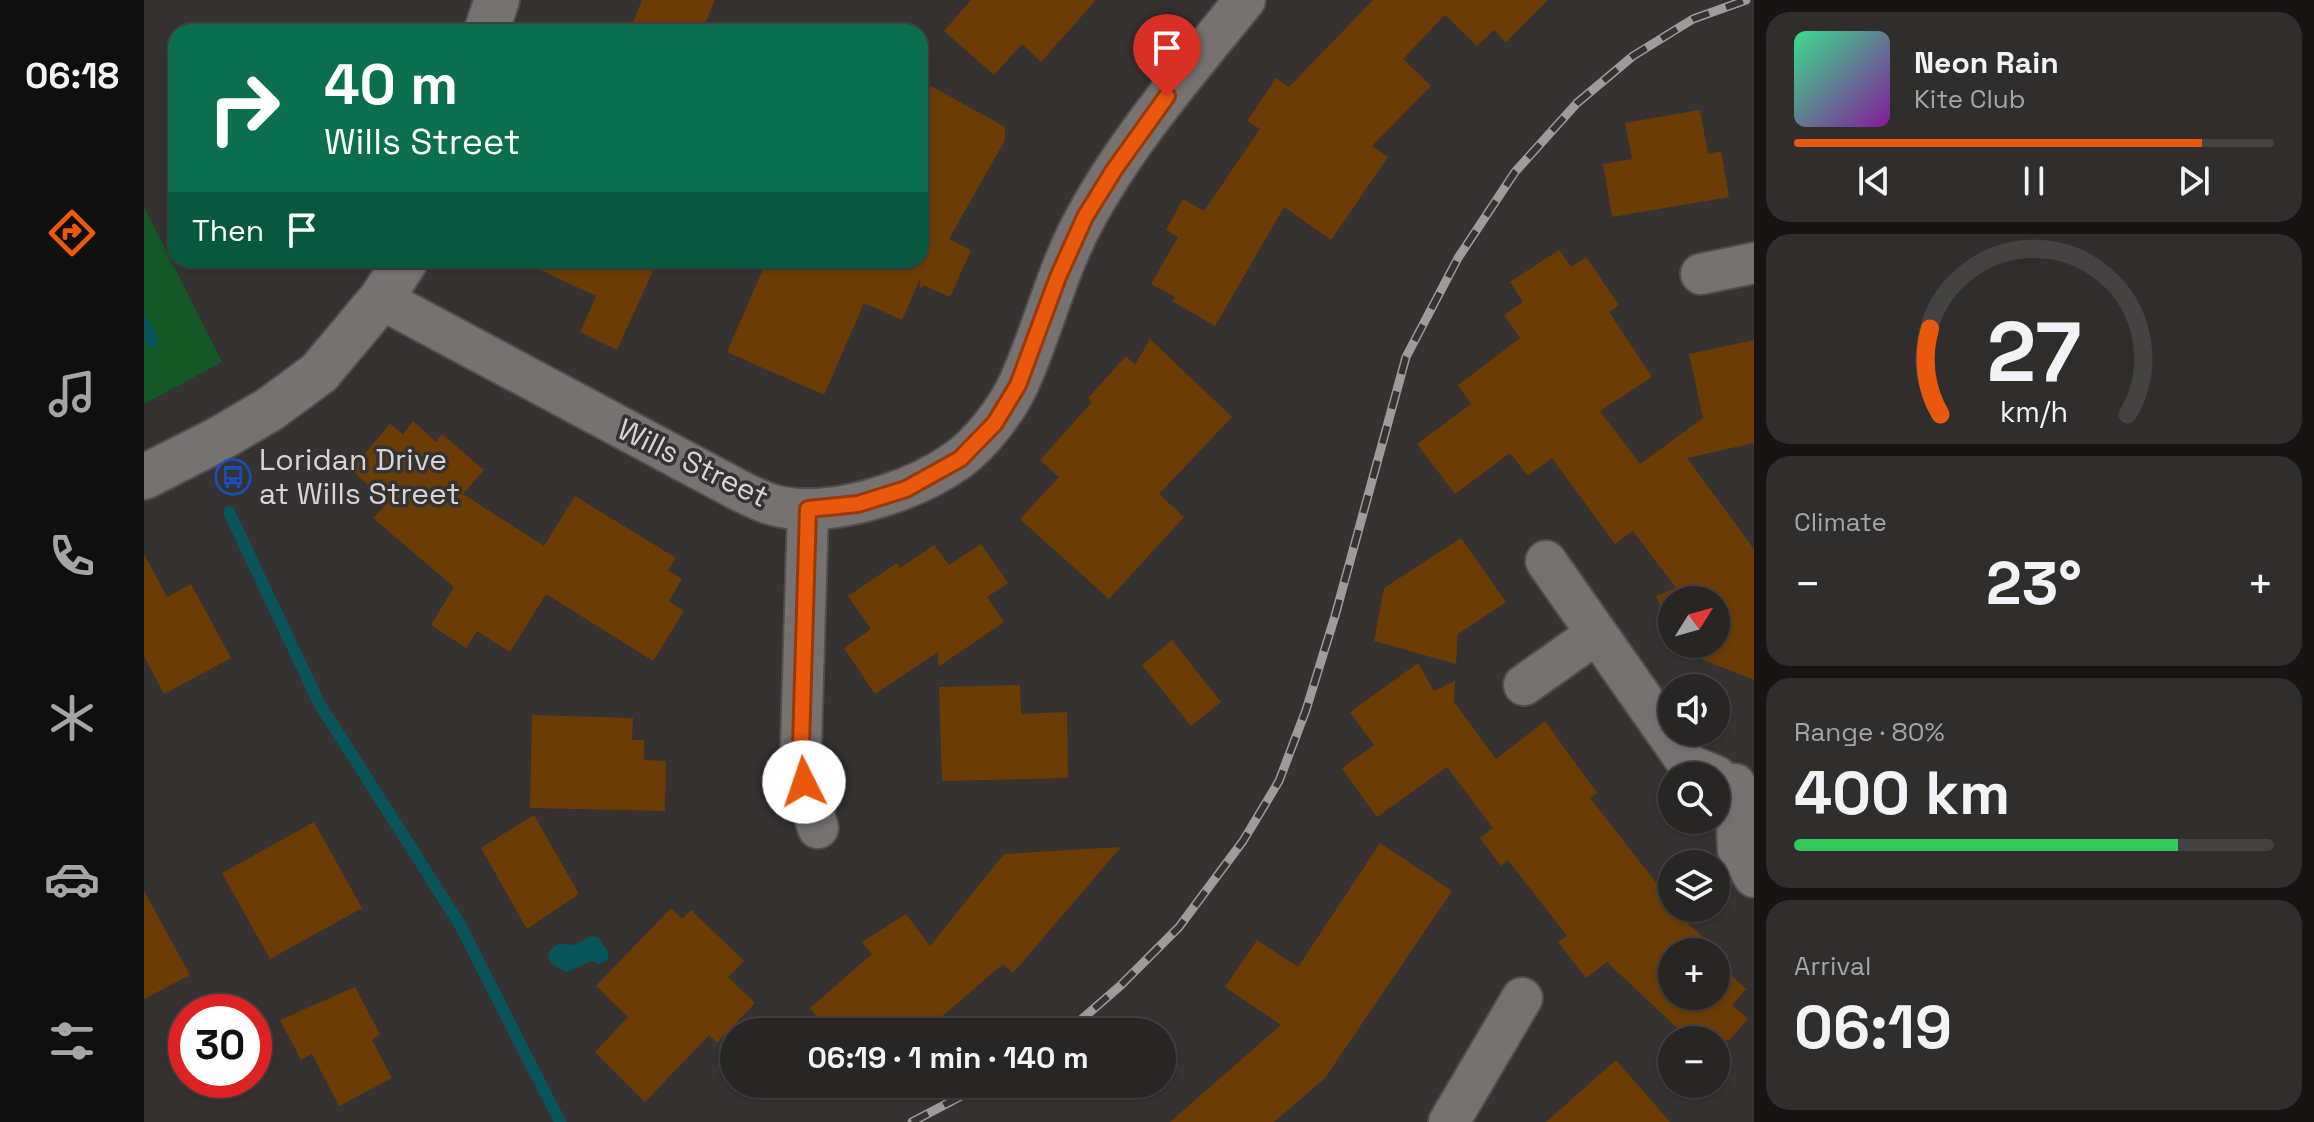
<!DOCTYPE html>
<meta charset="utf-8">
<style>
:root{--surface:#282625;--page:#302e2d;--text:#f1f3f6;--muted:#a5a5a7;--line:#444342;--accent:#ea580c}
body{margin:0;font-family:"Space Grotesk",sans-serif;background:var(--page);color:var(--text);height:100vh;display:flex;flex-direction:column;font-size:30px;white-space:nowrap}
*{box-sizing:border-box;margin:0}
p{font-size:26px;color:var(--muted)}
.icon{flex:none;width:44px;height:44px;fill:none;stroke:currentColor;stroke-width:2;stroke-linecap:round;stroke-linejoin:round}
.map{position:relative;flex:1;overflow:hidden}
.details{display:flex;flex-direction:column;gap:12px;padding:12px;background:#161514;width:560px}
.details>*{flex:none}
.banner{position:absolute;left:24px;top:24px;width:760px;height:244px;border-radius:24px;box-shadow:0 2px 6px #0004,0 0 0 2px var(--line);background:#0b6e4f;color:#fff;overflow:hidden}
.needle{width:52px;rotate:53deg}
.controls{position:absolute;left:1514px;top:586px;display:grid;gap:16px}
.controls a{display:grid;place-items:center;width:72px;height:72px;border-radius:50%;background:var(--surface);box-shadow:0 2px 6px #0004,0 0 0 2px var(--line);font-size:40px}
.speed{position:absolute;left:24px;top:994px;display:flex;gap:16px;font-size:40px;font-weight:700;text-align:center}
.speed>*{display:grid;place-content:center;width:104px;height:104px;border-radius:50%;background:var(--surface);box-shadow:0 2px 6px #0004,0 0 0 2px var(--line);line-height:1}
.speed .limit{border:12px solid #d22;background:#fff;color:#111}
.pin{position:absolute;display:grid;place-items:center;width:68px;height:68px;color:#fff;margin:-82px -34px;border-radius:50% 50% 50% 0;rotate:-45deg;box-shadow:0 0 8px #0007}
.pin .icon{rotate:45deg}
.me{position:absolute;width:88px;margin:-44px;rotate:356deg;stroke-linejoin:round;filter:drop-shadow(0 0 6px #0008)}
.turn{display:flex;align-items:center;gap:28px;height:168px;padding:0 24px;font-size:36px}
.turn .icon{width:104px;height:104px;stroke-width:2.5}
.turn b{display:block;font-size:56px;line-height:68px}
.then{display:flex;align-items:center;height:76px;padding:0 24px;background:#0003;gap:16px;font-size:30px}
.big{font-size:60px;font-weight:600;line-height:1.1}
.details .card{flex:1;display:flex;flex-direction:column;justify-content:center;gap:12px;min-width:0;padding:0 28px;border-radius:24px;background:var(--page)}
.details .dial{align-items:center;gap:0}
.dial svg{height:208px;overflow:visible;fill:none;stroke:var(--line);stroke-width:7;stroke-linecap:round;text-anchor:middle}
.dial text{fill:var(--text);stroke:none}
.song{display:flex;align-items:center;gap:24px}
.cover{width:96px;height:96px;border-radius:12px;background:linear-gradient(135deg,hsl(150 70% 55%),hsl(290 70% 35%))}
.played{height:8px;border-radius:4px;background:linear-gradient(90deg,var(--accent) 85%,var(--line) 85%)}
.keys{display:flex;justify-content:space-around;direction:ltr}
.heat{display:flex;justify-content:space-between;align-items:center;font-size:44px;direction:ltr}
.charge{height:12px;border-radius:6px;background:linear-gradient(90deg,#34c759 80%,var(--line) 0)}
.trip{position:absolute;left:576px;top:1018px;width:456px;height:80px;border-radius:40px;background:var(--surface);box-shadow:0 2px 6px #0004,0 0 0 2px var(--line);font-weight:600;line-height:80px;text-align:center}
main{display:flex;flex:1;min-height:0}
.dock{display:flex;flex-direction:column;width:144px;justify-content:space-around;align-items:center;background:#100f0f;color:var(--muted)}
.dock .icon{width:56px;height:56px}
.dock .active{color:var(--accent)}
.dock b{font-size:36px;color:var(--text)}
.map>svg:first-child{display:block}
.green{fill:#145826}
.water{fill:#08555c}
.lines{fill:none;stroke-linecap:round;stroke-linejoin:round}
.stream{stroke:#08555c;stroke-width:12}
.building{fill:#6b3d04;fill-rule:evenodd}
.minor-casing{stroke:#504e4d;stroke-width:44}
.tertiary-casing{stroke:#504e4d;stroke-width:48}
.minor{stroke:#757271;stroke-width:40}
.tertiary{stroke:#757271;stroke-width:44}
.rail-casing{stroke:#9e9b9b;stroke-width:9}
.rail{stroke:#353231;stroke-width:6;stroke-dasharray:18;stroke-linecap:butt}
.route-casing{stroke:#983908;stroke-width:20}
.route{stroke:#ea580c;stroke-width:14}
.labels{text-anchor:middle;stroke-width:7;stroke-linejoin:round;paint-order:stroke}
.poi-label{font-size:30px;fill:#d6d4d4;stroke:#353231;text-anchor:start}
.street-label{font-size:30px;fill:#d6d4d4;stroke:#353231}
</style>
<main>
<nav class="dock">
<b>06:18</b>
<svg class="icon active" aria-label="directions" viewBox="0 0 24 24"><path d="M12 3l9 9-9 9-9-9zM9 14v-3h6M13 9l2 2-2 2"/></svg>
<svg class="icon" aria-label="music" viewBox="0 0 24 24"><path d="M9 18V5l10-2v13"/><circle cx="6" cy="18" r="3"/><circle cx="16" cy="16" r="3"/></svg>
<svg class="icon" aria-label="phone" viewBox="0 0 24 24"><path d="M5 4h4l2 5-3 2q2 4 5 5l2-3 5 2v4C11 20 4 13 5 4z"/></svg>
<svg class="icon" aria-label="climate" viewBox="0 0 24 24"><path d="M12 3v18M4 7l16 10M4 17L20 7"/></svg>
<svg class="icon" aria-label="car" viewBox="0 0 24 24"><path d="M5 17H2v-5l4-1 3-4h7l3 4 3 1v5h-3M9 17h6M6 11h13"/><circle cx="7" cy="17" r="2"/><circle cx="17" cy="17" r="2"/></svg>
<svg class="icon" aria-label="filters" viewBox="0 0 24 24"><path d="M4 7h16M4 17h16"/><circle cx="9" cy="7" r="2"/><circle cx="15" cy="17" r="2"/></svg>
</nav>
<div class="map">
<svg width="1610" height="1122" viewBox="0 0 1610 1122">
<rect width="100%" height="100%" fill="#353231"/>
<path class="green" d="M 0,207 L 78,362 L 0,404 Z"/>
<path class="water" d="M 447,936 L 454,937 L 464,952 L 464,960 L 455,964 L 447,961 L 423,972 C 414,969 405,965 404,954 C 412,942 417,943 430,945 Z"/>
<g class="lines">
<g class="stream">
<path d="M 0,324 L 8,341"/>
<path d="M 85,512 L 175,703 L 315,923 L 416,1122"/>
</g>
</g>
<g class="building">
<path d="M 498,0 L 571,0 L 558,32 L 485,32 Z"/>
<path d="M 827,0 L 952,0 L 897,62 L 878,44 L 850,75 L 800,31 Z"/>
<path d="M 1229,0 L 1404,0 L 1362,42 L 1350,30 L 1333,46 L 1301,15 L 1259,59 L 1287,86 L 1228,146 L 1244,157 L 1187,240 L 1140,207 L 1071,326 L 1028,301 L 1031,297 L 1007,284 L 1034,237 L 1022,230 L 1039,199 L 1060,211 L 1116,129 L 1103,121 L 1132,78 L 1145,87 Z"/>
<path d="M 776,80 L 861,127 L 861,140 L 805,239 L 827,250 L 806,297 L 779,285 L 776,290 L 776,279 L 758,320 L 720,303 L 680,395 L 583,352 L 623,260 L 776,260 Z"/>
<path d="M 1556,110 L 1564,154 L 1577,151 L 1585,197 L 1468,217 L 1459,164 L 1488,159 L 1481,123 Z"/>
<path d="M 1415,250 L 1427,267 L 1442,257 L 1475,305 L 1465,312 L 1508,377 L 1456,411 L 1496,464 L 1559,418 L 1545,354 L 1610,340 L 1610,443 L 1543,458 L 1610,549 L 1610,680 L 1537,651 L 1533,644 L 1572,644 L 1572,600 L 1528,600 L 1528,632 L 1512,596 L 1532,588 L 1489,531 L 1471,544 L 1408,458 L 1384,476 L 1366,453 L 1311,494 L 1273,444 L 1327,404 L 1314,385 L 1376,338 L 1360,315 L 1379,302 L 1366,282 Z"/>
<path d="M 375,260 L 514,260 L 473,350 L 436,332 L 452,296 Z"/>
<path d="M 1006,339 L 1088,417 L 1015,494 L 1040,517 L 965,599 L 876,519 L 915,477 L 896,460 L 948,402 L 944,398 L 982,356 L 991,365 Z"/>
<path d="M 269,421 L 292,442 L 298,434 L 340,470 L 319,494 L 400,546 L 431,496 L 532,558 L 524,570 L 538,579 L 525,601 L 540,611 L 509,661 L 402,594 L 366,652 L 333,631 L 322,648 L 287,625 L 310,587 L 229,518 L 244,502 L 207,470 L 246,424 L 259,434 Z"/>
<path d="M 1317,538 L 1362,602 L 1314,634 L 1312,664 L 1230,641 L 1240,588 Z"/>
<path d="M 837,544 L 864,583 L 843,597 L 860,622 L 794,667 L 794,652 L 731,694 L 700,648 L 727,629 L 704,596 L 753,563 L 756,568 L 790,545 L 805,565 Z"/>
<path d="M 0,554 L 23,597 L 47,584 L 87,658 L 20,694 L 0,656 Z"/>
<path d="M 1028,640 L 1077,702 L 1047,726 L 998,665 Z"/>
<path d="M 1274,663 L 1290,691 L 1311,681 L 1310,702 L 1352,759 L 1401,721 L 1453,793 L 1446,798 L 1528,903 L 1528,908 L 1532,908 L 1529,910 L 1581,957 L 1575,963 L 1602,989 L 1588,1005 L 1604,1019 L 1585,1040 L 1546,1040 L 1463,962 L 1442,978 L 1414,942 L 1423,936 L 1364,860 L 1357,866 L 1336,838 L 1349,828 L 1303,767 L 1233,817 L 1198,768 L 1230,745 L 1206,712 ZM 1528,952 L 1572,952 L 1572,996 L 1528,996 Z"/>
<path d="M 876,685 L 877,714 L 923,712 L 924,778 L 798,781 L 795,687 Z"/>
<path d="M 388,715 L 489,718 L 488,740 L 500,740 L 500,760 L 522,761 L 521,811 L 386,808 Z"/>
<path d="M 390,815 L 435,894 L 383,929 L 337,848 Z"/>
<path d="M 170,822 L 218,908 L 126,959 L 78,873 Z"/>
<path d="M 1236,843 L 1308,891 L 1181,1078 L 1130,1122 L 1026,1122 L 1137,1025 L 1081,987 L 1113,940 L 1154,967 Z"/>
<path d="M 977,847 L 869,973 L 859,964 L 780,1032 L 723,1032 L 715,1022 L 685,1032 L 666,1008 L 728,954 L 718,942 L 762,914 L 786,946 L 860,854 Z"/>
<path d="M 0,891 L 46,975 L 0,999 Z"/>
<path d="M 527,908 L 538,919 L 547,910 L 600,961 L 584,977 L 611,1003 L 573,1043 L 565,1035 L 501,1102 L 451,1052 L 484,1017 L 452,986 Z"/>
<path d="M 211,987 L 236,1034 L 228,1040 L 248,1078 L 195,1106 L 168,1054 L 157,1060 L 136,1020 Z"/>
<path d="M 1472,1060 L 1526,1122 L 1402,1122 Z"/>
</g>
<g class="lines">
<defs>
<g id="minor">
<path d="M 1557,274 L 1610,263"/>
<path d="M 237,299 L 598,492 C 607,496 616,501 626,504 C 661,515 705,507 739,496 C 765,488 793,475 815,459 C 838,442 863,409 875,383 C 900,328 913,268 943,215 C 986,137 1045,69 1101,0"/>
<path d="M 664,509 L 657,745 L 660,782 L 674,828"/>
<path d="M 1402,561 L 1545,765 L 1572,776"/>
<path d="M 1380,685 L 1452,634"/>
<path d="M 1591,784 L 1594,850 L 1610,877"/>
<path d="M 1305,1122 L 1378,998"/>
</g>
<g id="tertiary">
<path d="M 342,32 L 353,0"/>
<path d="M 0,477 L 75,439 L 126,409 L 175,373 L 237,299 L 262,260"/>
</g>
</defs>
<use href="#minor" class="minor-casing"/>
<use href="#tertiary" class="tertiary-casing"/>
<use href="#minor" class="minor"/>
<use href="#tertiary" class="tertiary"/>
<defs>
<g id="rail">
<path d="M 923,1032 L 976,986 L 1035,927 L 1099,841 L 1135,781 L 1162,710 L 1191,616 L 1262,357 L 1314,258 L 1371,172 L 1433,103 L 1489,56 L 1549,19 L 1602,0"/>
<path d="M 768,1122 L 840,1084"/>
</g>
</defs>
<use href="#rail" class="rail-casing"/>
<use href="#rail" class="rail"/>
</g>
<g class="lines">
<defs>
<path id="route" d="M 660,782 L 657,745 L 664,509 L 714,504 L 762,489 L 816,459 L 851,423 L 874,385 L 914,277 L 941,217 L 970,170 L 1023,96"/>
</defs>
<use href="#route" class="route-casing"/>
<use href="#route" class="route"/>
</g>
<defs>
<symbol id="bus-ring" viewBox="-11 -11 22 22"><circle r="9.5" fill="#353231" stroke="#1a4fb4" stroke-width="1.5"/><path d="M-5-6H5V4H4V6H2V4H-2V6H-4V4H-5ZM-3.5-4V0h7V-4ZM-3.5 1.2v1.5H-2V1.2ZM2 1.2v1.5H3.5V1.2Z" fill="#1a4fb4"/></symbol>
</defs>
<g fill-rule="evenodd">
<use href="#bus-ring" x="69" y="457" width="40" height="40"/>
</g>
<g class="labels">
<g class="poi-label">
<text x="115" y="470">Loridan Drive<tspan x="115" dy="34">at Wills Street</tspan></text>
</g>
<g class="street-label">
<text transform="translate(549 463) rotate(26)" y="10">Wills Street</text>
</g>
</g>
</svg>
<div class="controls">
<a><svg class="needle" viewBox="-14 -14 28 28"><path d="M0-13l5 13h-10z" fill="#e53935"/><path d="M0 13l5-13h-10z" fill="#a5a5a7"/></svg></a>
<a><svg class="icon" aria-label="sound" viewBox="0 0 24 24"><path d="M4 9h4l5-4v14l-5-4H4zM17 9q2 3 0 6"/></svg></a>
<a><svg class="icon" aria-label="search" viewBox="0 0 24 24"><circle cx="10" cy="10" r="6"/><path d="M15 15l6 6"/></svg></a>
<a><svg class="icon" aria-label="layers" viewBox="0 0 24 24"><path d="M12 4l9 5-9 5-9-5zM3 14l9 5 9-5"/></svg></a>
<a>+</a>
<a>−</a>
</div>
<div class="speed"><div class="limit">30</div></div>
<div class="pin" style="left:1023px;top:96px;background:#d93025"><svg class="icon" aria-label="arrive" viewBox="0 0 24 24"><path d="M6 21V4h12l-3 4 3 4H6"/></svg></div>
<svg class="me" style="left:660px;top:782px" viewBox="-20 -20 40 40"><circle r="19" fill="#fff"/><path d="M0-13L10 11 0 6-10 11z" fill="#ea580c"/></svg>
<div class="trip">06:19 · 1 min · 140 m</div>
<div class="banner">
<div class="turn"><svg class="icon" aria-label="right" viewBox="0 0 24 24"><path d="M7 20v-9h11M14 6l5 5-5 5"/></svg><div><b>40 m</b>Wills Street</div></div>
<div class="then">Then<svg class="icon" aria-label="arrive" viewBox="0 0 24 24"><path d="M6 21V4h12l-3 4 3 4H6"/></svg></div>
</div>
</div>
<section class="details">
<div class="card">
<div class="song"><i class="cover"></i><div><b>Neon Rain</b><p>Kite Club</p></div></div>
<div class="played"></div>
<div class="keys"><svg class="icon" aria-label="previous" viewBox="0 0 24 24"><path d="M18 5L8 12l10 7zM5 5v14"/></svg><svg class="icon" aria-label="pause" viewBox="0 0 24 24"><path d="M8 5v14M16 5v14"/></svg><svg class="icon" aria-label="next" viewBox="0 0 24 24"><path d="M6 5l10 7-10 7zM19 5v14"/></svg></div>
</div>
<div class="card dial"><svg viewBox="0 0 100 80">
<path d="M14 69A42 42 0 1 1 86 69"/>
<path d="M14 69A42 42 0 0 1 10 36" stroke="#ea580c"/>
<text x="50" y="56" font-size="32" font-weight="700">27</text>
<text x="50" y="72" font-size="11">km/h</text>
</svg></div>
<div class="card"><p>Climate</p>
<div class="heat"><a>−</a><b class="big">23°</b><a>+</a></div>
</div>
<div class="card"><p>Range · 80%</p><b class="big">400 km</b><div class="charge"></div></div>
<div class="card"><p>Arrival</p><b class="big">06:19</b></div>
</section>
</main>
